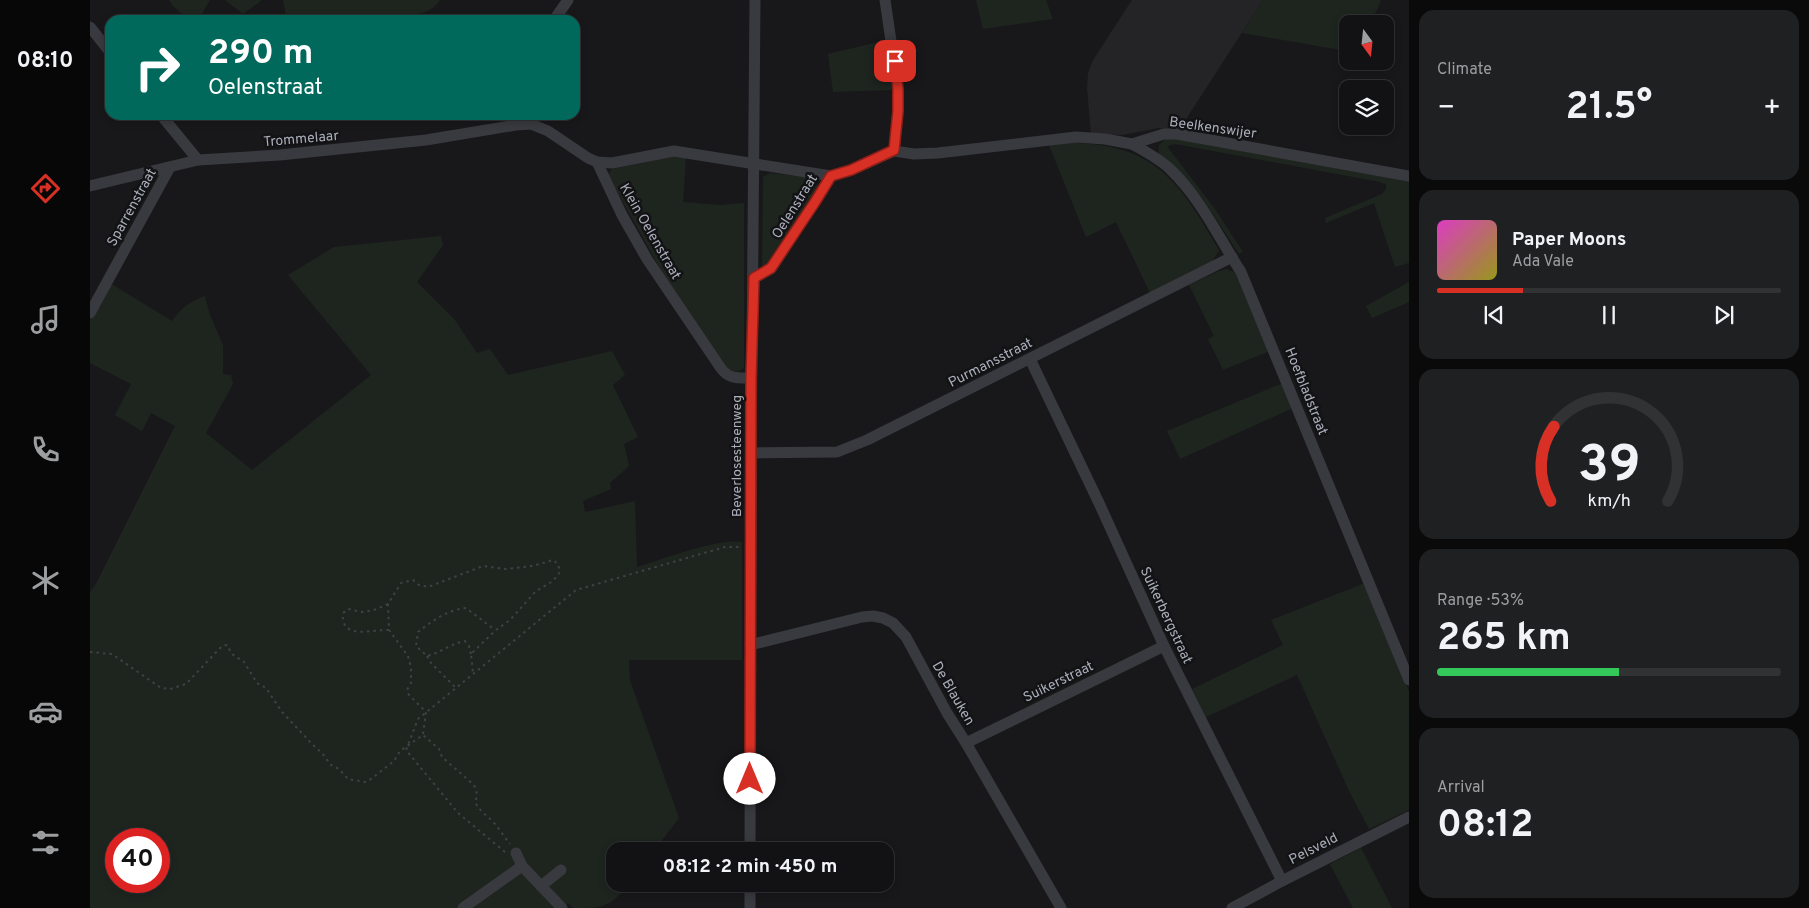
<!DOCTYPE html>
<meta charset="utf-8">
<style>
:root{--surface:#121214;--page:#1f2022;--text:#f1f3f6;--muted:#9c9ea0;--line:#313234;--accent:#d93025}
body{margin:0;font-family:Overpass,sans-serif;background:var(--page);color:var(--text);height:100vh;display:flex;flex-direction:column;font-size:19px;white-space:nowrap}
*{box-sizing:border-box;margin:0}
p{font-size:16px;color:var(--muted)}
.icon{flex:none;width:28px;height:28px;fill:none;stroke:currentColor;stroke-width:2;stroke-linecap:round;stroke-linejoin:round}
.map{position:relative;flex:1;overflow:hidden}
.sheet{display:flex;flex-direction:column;gap:10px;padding:10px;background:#0a0a0b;width:400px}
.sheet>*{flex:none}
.hud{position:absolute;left:15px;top:15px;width:475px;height:105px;border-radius:15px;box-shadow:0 2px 8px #0003,0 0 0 1px var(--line);background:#00695c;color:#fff;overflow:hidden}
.needle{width:32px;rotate:165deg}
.buttons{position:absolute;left:1249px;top:15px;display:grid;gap:10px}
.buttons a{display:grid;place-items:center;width:55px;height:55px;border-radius:10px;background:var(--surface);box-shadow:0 2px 8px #0003,0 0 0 1px var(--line);font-size:25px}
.speed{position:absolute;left:15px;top:828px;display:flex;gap:10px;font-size:25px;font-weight:700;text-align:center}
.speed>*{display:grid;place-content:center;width:65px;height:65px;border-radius:50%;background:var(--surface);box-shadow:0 2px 8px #0003,0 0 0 1px var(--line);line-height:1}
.speed .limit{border:8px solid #d22;background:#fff;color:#111}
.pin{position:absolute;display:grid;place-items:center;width:42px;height:42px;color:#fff;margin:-21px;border-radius:10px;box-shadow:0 2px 8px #0006}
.me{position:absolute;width:55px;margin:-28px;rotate:0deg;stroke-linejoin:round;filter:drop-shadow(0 0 4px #0008)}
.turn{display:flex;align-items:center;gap:18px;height:105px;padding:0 20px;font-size:22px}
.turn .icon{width:65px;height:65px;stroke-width:2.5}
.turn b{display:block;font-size:35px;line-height:42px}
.big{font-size:38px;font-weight:700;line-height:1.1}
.sheet .widget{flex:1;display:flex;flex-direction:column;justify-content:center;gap:8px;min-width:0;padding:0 18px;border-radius:15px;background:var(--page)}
.sheet .dial{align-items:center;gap:0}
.dial svg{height:130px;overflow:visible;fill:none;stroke:var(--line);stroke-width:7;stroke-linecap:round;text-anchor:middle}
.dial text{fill:var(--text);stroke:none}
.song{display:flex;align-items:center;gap:15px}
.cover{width:60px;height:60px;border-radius:8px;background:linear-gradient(135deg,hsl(310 70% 55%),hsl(60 70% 35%))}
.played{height:5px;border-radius:2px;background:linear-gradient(90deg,var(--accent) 25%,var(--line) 25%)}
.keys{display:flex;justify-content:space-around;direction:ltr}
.heat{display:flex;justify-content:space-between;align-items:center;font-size:28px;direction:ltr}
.charge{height:8px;border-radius:4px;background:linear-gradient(90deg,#34c759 53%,var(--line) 0)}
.trip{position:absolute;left:516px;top:842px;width:288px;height:50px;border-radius:15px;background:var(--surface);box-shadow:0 2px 8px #0003,0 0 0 1px var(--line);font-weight:700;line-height:50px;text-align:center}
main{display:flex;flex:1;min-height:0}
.dock{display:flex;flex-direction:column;width:90px;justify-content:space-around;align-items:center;background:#070708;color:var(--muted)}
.dock .icon{width:35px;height:35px}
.dock .active{color:var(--accent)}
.dock b{font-size:22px;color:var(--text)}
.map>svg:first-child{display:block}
.built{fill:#242427}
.green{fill:#1e251f;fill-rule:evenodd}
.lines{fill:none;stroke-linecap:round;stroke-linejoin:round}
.path{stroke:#3f4146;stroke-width:2;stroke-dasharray:2.5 4;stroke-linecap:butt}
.minor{stroke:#393a3f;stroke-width:11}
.route-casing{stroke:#8d1f18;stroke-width:12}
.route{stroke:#d93025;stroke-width:9}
.labels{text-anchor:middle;stroke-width:5;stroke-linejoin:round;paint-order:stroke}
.street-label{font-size:14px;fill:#aaaeba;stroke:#131315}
</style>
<main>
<nav class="dock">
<b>08:10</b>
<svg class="icon active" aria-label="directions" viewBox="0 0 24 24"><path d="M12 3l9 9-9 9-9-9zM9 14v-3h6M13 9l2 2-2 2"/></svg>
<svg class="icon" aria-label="music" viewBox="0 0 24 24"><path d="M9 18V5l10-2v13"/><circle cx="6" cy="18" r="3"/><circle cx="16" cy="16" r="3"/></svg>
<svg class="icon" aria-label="phone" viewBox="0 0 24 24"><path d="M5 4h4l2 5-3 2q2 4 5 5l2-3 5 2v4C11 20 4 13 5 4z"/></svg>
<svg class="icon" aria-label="climate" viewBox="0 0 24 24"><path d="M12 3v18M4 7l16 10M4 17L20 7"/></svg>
<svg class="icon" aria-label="car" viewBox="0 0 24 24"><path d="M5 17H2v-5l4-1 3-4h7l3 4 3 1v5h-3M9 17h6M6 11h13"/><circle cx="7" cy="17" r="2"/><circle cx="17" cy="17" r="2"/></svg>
<svg class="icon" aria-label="filters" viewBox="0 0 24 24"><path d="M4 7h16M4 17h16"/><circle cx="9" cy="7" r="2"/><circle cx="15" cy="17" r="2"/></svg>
</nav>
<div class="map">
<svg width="1319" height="908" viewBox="0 0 1319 908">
<rect width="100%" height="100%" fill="#18181a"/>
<path class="built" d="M 1042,0 L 1173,0 L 1089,130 L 1068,128 L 1033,135 L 1001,134 L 997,88 L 998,73 L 1003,60 Z"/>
<g class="green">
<path d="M 79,0 L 120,0 L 108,20 L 99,20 L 83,6 Z"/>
<path d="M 135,0 L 172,0 L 153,14 Z"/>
<path d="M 193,0 L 350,0 C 346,6 340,11 332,13 C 289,25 241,20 197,20 Z"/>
<path d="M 886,0 L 956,0 L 963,19 L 893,29 Z"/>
<path d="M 1173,0 L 1291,0 L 1288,8 L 1279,24 L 1258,24 L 1257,51 L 1152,33 Z"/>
<path d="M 797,40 L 803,90 L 743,92 L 738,54 Z"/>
<path d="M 1077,138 L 1082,138 L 1319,181 L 1319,263 L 1305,267 L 1284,203 L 1236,223 L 1235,218 L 1292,194 L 1296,189 L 1296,184 L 1290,182 L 1085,144 L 1077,146 L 1125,209 L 1153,252 L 1149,254 L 1113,199 L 1090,172 L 1069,154 L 1069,145 Z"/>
<path d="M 978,143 C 1065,143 1089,182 1129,250 L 1122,262 L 1061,295 L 1026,222 L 996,237 L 959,145 Z"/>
<path d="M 582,157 L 596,157 L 593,202 L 630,205 L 654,203 L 654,368 C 646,373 643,373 635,367 L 577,281 L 518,175 L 522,169 Z"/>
<path d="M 680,173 L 723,178 C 727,183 728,186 726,193 L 678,267 L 675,267 L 672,266 L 673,177 Z"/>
<path d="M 351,236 L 353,245 L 327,282 L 365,320 L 387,353 L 400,349 L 418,375 L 522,351 L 535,375 L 523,385 L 548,437 L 534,444 L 539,466 L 520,483 L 521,489 L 493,501 L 495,512 L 545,501 L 547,567 C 575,559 626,538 652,542 L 652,660 L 539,660 L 540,680 L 589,818 L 564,851 L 525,851 L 525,884 L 539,884 C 518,908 515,908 483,908 L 478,903 L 473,908 L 0,908 L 0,592 L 6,584 L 85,426 L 61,413 L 52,431 L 25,415 L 41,384 L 0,363 L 0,321 L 20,283 L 82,321 C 90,309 102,300 115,296 L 120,315 L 133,345 L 133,374 L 141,375 L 143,384 L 116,433 L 162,470 L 281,375 L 198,275 L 244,247 ZM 26,839 L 69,839 L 69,881 L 26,881 Z"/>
<path d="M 1136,269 L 1144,272 L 1148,277 L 1180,351 L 1133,370 L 1118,339 L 1124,336 L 1099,285 L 1129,271 Z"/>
<path d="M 1319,282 L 1319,302 L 1282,318 L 1276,306 Z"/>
<path d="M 1193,383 L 1203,408 L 1090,459 L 1077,431 Z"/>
<path d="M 1275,583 L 1319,691 L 1319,810 L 1279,829 L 1259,791 L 1207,675 L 1116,717 L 1102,689 L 1193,645 L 1181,620 Z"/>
<path d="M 1271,848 L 1302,908 L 1263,908 L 1240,864 Z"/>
</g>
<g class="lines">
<g class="path">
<path d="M 298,604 L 284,610 L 272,612 L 258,609 L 253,613 C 250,641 283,629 299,630"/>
<path d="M 0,652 L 22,654 L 71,688 L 80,689 L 96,684 L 132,646 L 137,645 L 142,654 L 154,662 L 167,683 L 176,688 L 192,712 L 222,744 L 232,753 L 241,765 L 249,769 L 258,779 L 275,782 L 281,779 L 304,761 L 310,751 L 333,735 L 349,749 L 352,757 L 384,785 C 387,792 388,795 385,802 C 390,812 398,816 405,824 C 410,830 415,838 420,844"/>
<path d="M 381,654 L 379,646 L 375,641 C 360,644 350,653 337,656 L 326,646 L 328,632 C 342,621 357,610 376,608 L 405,630"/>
<path d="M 337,656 L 341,663 L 365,687"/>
<path d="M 333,734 L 336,712 L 319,695 L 317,690 L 321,683 L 321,668 L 318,656 L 299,630 L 298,604 L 311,583 L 323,580 L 329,585 L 338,587 L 393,566 L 416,569 L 443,566 L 463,560 L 468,564 L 470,572 L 463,581 L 446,591 L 420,620 L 406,630 L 381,654 L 383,673"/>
<path d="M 415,852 L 368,813 L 316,750 L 328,719 L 486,590 L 635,547 L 651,547"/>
</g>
<g class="minor">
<path d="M 795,0 L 808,89 L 808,111 L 804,151"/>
<path d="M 464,20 L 478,0"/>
<path d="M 0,27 L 20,52"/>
<path d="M 71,115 L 108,160"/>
<path d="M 1042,144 C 1056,152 1070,159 1081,170 C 1111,199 1129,238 1151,272 L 1319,680"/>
<path d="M 804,151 L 824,154 L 848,153 L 986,137 L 1015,139 L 1042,144 L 1074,134 L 1087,134 L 1319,176"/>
<path d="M 507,162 L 532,215 L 557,259 L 630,367 C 638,379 647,378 661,378"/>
<path d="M 0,186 L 108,160 L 190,155 L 336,140 L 426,125 L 441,124 L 458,131 L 498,158 L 507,162 L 522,163 L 584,151 L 741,176 L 761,170 L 804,151"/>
<path d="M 664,278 L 681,269 L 734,188 L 741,176"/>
<path d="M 0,313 L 80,167"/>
<path d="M 940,359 L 1009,503 L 1074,646 L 1192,881"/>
<path d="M 661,453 L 747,452 L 777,440 L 1142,257"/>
<path d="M 660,645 L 772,617 L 783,616 L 793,618 L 803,623 L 816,637 L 857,713 L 876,743 L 971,908"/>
<path d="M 876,743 L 1074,646"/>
<path d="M 660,851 C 660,567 662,284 665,0"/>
<path d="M 426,853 L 432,866 L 472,908"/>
<path d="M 660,884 L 660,908"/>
<path d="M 451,886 L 471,870"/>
<path d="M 373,908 L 432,866"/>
<path d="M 1142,908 L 1192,881 L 1319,817"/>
</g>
</g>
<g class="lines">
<defs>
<path id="route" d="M 660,779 L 661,378 L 664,278 L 681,268 L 725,202 L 741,176 L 761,170 L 804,150 L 808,111 L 808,89 L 805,61"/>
</defs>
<use href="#route" class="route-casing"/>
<use href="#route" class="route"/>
</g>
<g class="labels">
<g class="street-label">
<text transform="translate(1123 127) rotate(8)" y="5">Beelkenswijer</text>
<text transform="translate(211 138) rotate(-5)" y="5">Trommelaar</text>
<text transform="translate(704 206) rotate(-58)" y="5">Oelenstraat</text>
<text transform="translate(41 207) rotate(-61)" y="5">Sparrenstraat</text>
<text transform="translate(561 231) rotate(60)" y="5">Klein Oelenstraat</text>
<text transform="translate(900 362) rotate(-27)" y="5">Purmansstraat</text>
<text transform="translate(1217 391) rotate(68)" y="5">Hoefbladstraat</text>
<text transform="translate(646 456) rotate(-90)" y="5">Beverlosesteenweg</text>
<text transform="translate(1077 615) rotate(65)" y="5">Suikerbergstraat</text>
<text transform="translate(968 681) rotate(-26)" y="5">Suikerstraat</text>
<text transform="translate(864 693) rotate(60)" y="5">De Blauken</text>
<text transform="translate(1223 848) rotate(-27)" y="5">Pelsveld</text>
</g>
</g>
</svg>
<div class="buttons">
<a><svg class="needle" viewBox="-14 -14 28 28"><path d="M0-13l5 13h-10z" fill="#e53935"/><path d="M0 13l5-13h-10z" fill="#9c9ea0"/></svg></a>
<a><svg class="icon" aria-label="layers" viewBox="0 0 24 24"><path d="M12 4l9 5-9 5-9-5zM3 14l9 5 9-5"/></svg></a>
</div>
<div class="speed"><div class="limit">40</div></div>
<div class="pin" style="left:805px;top:61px;background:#d93025"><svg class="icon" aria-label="arrive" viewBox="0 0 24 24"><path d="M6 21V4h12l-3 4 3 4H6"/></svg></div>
<svg class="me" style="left:660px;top:779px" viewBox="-20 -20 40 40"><circle r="19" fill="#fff"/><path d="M0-13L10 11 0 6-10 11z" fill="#d93025"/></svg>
<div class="trip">08:12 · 2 min · 450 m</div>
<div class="hud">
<div class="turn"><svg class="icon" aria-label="right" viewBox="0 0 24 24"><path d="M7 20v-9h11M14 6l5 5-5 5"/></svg><div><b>290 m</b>Oelenstraat</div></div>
</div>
</div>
<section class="sheet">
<div class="widget"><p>Climate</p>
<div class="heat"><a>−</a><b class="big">21.5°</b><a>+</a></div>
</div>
<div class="widget">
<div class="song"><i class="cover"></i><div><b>Paper Moons</b><p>Ada Vale</p></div></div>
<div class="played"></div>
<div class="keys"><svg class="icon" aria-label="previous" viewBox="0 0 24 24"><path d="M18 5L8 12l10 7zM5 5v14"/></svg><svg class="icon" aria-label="pause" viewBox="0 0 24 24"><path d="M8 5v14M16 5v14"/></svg><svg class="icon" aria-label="next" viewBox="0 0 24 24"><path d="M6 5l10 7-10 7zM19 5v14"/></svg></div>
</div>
<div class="widget dial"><svg viewBox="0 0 100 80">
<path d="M14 69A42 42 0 1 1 86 69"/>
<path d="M14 69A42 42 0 0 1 16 23" stroke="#d93025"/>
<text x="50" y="56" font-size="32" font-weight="700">39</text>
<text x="50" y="72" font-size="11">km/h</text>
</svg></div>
<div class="widget"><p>Range · 53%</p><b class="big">265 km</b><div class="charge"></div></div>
<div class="widget"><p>Arrival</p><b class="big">08:12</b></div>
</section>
</main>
